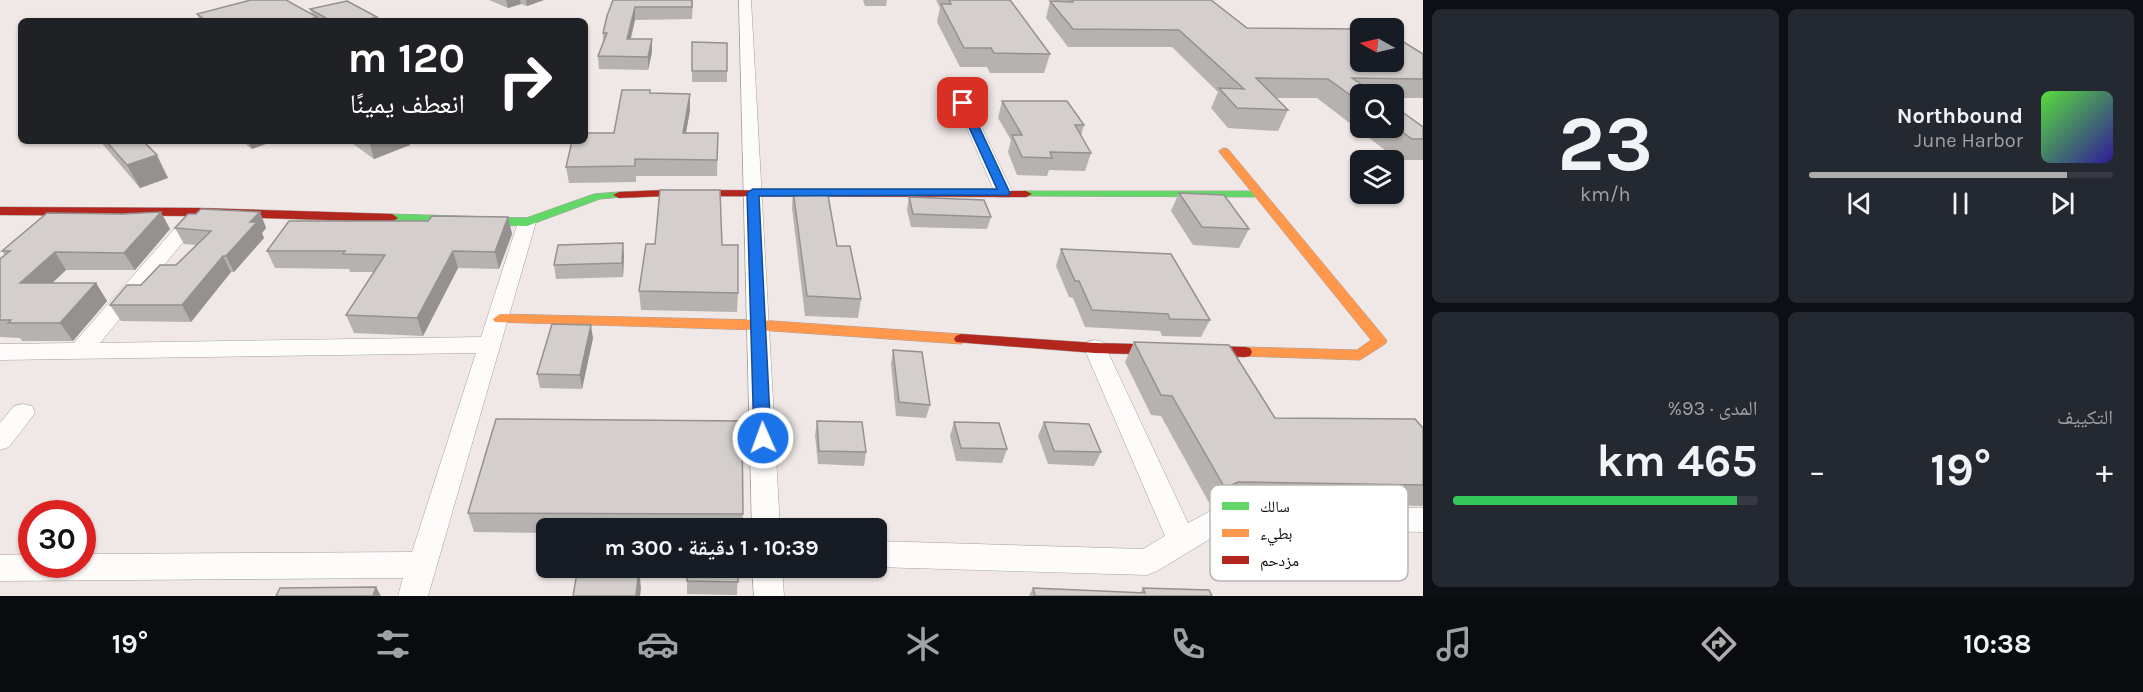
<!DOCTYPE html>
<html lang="ar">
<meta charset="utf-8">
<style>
:root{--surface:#171b24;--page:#242831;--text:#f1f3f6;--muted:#9ea1a6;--line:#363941;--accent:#aeadae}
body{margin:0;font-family:Karla,"Noto Naskh Arabic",sans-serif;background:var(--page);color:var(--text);direction:rtl;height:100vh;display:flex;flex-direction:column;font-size:22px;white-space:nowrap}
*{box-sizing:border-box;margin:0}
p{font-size:20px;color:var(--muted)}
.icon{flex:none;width:33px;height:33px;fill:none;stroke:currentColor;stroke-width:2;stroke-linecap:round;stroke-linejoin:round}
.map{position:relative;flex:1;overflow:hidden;direction:ltr}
.sheet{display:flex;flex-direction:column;gap:9px;padding:9px;background:#0d0f14;width:720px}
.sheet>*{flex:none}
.top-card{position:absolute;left:18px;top:18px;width:570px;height:126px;border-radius:9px;box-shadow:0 2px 4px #0004;direction:rtl;background:#202124;color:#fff;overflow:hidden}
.needle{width:39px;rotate:278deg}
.tools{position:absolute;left:1350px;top:18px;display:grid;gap:12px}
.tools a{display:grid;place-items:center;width:54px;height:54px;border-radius:9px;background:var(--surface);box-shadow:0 2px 4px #0004;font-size:30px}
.speed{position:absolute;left:18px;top:500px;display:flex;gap:12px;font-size:30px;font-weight:700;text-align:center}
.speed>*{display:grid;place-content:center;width:78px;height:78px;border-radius:50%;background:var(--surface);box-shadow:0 2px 4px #0004;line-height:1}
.speed .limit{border:9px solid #d22;background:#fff;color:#111}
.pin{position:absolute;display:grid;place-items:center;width:51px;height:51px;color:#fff;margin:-26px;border-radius:12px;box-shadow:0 3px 9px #0006}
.me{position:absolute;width:66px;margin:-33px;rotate:358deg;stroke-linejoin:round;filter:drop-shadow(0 0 4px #0008)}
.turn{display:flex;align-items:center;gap:21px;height:126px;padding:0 24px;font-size:27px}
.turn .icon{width:78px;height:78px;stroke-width:2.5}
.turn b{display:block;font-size:42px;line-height:51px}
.big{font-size:45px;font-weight:700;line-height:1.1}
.sheet .card{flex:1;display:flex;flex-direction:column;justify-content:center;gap:9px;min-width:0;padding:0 21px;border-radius:9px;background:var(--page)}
.sheet .dial{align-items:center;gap:0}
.dial b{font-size:78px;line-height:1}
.song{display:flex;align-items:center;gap:18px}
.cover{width:72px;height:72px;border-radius:9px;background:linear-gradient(135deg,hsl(110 70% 55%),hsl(250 70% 35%))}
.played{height:6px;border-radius:3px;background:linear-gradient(90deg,var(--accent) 85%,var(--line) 85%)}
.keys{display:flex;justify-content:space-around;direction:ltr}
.heat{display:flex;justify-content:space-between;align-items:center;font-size:33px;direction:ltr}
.charge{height:9px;border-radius:4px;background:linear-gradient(90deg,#34c759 93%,var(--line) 0)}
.sheet .tiles{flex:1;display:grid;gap:9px;grid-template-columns:repeat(2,1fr)}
.trip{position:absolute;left:536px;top:518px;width:351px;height:60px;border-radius:9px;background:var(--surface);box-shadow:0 2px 4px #0004;font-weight:700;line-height:60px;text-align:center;direction:rtl}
.tab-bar{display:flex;height:96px;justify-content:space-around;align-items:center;background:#090b0e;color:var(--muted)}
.tab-bar .icon{width:42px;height:42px}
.tab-bar .active{color:var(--accent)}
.tab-bar b{font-size:27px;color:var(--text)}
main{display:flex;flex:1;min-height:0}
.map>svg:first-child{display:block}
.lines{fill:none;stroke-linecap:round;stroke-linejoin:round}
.street-casing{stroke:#a49f9e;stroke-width:1}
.fast-casing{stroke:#a49f9e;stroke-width:1}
.slow-casing{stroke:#a49f9e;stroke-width:1}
.jam-casing{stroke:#a49f9e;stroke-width:1}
.street{fill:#fdfcfb;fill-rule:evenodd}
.fast{fill:#63d668;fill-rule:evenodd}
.slow{fill:#ff974d;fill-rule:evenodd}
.jam{fill:#b3261e;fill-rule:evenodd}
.wall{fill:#b6b2b0}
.shaded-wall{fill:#949190}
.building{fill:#d4cfcd;stroke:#949190;stroke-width:1.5}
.route{fill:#1a73e8;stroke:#114b97;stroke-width:1.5}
.key{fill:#fff;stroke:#b7b6b5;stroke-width:1.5}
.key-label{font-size:16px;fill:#0e0b09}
</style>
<main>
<section class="sheet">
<div class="tiles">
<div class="card">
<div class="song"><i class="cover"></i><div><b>Northbound</b><p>June Harbor</p></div></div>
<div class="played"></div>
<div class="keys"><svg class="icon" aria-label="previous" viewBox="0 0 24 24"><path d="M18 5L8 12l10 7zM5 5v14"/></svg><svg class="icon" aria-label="pause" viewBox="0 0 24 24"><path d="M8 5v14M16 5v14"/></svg><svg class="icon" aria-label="next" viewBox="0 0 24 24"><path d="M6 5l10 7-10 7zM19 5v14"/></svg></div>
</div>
<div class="card dial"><b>23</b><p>km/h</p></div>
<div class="card"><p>التكييف</p>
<div class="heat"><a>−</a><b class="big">19°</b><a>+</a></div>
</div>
<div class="card"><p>المدى · 93%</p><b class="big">465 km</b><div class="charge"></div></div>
</div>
</section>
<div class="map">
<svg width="1423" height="596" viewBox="0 0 1423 596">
<rect width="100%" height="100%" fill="#efe8e6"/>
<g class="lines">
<defs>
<g id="street">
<path d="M 739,0 L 751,0 L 780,528 L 752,528 Z"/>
<path d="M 963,99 L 970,103 L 1013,193 L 1010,197 L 998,197 L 995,193 L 956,103 Z"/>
<path d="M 196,209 L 202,211 L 205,215 L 202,219 L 100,343 L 481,337 L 518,222 L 520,218 L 534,218 L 536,222 L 428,596 L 398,596 L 403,578 L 0,581 L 0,555 L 32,554 L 32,564 L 82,564 L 82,554 L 412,552 L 476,353 L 0,360 L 0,344 L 74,343 L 190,211 Z"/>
<path d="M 1095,340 L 1103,342 L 1106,348 L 1188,523 L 1224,504 L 1423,508 L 1423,532 L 1228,528 L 1157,571 L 1147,575 L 876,567 L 876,541 L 1143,549 L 1165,536 L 1084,348 L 1087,342 Z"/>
<path d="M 23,404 L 32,406 L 35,413 L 9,447 L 0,450 L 0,423 L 14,406 Z"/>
<path d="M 752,567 L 782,567 L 784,596 L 754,596 Z"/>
</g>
<g id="fast">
<path d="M 1026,191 L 1259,191 L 1265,194 L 1259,197 L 1022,196 L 1022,192 Z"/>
<path d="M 619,192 L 623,193 L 623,197 L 600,199 L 527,226 L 392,222 L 386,218 L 392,214 L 526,218 L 594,194 Z"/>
</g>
<g id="slow">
<path d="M 1224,148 L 1228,149 L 1385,338 L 1387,341 L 1385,344 L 1360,360 L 1240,356 L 1238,352 L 1240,348 L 1245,347 L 1357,350 L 1371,340 L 1220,153 L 1219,151 Z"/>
<path d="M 500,314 L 758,320 L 961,334 L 968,339 L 961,344 L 758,330 L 495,322 L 493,319 Z"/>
</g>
<g id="jam">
<path d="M 665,190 L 1026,191 L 1032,194 L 1026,197 L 665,196 L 619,198 L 613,195 L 619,192 Z"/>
<path d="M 0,207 L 198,208 L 392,214 L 398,218 L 392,222 L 198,216 L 0,215 Z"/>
<path d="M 961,334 L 1095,343 L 1245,347 L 1250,348 L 1252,352 L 1250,356 L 1245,357 L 1095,353 L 956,342 L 954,339 L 956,336 Z"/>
</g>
</defs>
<use href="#street" class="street-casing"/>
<use href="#fast" class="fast-casing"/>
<use href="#slow" class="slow-casing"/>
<use href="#jam" class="jam-casing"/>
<use href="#street" class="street"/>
<use href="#fast" class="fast"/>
<use href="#slow" class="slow"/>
<use href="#jam" class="jam"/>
</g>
<g class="wall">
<path d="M 489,0 L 544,0 L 527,6 L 521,4 L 508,8 Z"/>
<path d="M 613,0 L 693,0 L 692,19 L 635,20 L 631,39 L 652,52 L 648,70 L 599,69 L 598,56 L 603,42 L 603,33 Z"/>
<path d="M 863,0 L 887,0 L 886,6 L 865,6 Z"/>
<path d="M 936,0 L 1010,0 L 1050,54 L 1044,73 L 990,73 L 987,67 L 960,67 L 937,22 L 940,8 Z"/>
<path d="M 1053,0 L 1211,0 L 1247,28 L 1423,54 L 1423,98 L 1394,98 L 1394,94 L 1360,94 L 1360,128 L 1394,128 L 1394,106 L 1423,127 L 1423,160 L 1398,160 L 1317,98 L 1275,98 L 1288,110 L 1278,131 L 1228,128 L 1211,108 L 1218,92 L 1172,47 L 1068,47 L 1046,18 L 1050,1 L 1054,1 Z"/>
<path d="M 310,9 L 377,17 L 379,21 L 200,21 L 197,14 L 312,14 Z"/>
<path d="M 692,42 L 727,43 L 727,82 L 692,82 Z"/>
<path d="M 651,93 L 690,110 L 686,133 L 718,133 L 717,176 L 636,176 L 636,182 L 569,183 L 566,167 L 614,133 Z"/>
<path d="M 1002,101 L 1084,125 L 1081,136 L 1091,153 L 1085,171 L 1049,170 L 1047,176 L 1017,175 L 1008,152 L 1011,140 L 998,118 Z"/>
<path d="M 100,141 L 143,141 L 168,178 L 140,188 Z"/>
<path d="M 242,141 L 274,141 L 252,149 Z"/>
<path d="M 349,141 L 409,141 L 410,145 L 374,159 Z"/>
<path d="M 793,190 L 837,246 L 861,299 L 858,318 L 805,316 L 792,208 Z"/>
<path d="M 1179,193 L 1249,229 L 1239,248 L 1193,245 L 1171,211 Z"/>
<path d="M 909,197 L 991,217 L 987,229 L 911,227 L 907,210 Z"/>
<path d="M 260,212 L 266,228 L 262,233 L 264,238 L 234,272 L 231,272 L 191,322 L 121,321 L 110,305 L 176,265 L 196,245 L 184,244 L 175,228 Z"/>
<path d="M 508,217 L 512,234 L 499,269 L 458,268 L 423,336 L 354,333 L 346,315 L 374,272 L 350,272 L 349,269 L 275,268 L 267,251 L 428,221 Z"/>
<path d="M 170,229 L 135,270 L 66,270 L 52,283 L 96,283 L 107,301 L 73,341 L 22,341 L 20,338 L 0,337 L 0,259 L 5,255 L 2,251 Z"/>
<path d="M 722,245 L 738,293 L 737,312 L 641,310 L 639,291 Z"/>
<path d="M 1061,249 L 1210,320 L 1201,337 L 1162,336 L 1160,331 L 1085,327 L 1073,298 L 1069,297 L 1056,266 Z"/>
<path d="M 624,256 L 623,277 L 556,279 L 554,265 Z"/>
<path d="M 593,338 L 582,389 L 540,388 L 537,374 Z"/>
<path d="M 1134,342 L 1275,418 L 1423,428 L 1423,506 L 1224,502 L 1212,508 L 1161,416 L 1151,415 L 1125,362 Z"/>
<path d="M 893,350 L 930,405 L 926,418 L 896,416 L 891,364 Z"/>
<path d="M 817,421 L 866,452 L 864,466 L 818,464 L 815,435 Z"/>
<path d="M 954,422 L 1007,449 L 1002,463 L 956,461 L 950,436 Z"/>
<path d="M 1044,422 L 1101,452 L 1094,466 L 1048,464 L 1038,436 Z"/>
<path d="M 468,513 L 743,514 L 742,528 L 546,528 L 546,533 L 474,532 Z"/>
<path d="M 738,567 L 737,595 L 687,594 L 687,581 Z"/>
<path d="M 1033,588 L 1140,593 L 1143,588 L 1212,596 L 1029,596 Z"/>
</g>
<g class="shaded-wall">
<path d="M 506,0 L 520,0 L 521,4 L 508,8 Z"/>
<path d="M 526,0 L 544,0 L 527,6 Z"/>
<path d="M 635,7 L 635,20 L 627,52 L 627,39 Z"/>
<path d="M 317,17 L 318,21 L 303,21 Z"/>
<path d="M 652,39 L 652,52 L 648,70 L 648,57 Z"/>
<path d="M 690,94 L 690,110 L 683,149 L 683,133 Z"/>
<path d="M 248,141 L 274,141 L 252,149 Z"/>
<path d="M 369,141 L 409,141 L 410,145 L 374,159 Z"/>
<path d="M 157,155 L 168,178 L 140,188 L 127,165 Z"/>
<path d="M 161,212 L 170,229 L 135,270 L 124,253 Z"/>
<path d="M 260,212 L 266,228 L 262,233 L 264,238 L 234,272 L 226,256 L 250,222 Z"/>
<path d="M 508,217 L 512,234 L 499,269 L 495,252 Z"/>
<path d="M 623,243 L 624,256 L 623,277 L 622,263 Z"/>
<path d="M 453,251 L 458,268 L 423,336 L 417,318 Z"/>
<path d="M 55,252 L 66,270 L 33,301 L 20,283 Z"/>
<path d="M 223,256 L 231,272 L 191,322 L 182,305 Z"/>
<path d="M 96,283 L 107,301 L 73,341 L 60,323 Z"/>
<path d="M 591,325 L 593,338 L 582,389 L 580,375 Z"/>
<path d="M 1238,482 L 1224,502 L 1212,508 L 1225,488 Z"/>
<path d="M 639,569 L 641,588 L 640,596 L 636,596 Z"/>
<path d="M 376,587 L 381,596 L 373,596 Z"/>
</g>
<g class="building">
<path d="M 251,0 L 286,0 L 317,17 L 303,21 L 207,21 L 197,14 Z"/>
<path d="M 613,0 L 692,0 L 692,7 L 635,7 L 627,39 L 652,39 L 648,57 L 598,56 L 607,33 L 603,33 L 607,16 Z"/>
<path d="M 949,0 L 1010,0 L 1050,54 L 994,53 L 991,48 L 964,48 L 941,4 L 951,4 Z"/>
<path d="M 1072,0 L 1211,0 L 1247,28 L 1360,29 L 1360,62 L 1394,62 L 1394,36 L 1423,54 L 1423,79 L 1352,78 L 1376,94 L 1360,94 L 1360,102 L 1328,79 L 1256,78 L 1288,110 L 1237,108 L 1219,88 L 1244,89 L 1179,30 L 1073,29 L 1050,1 L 1073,2 Z"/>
<path d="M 347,1 L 377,17 L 373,18 L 379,21 L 331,21 L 310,9 Z"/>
<path d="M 692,42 L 727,43 L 727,71 L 692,71 Z"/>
<path d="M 622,90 L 650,90 L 650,93 L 690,94 L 683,133 L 718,133 L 717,160 L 635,159 L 635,166 L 566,167 L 572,141 L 585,141 L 585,133 L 614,133 Z"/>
<path d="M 1002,101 L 1067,101 L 1084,125 L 1075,125 L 1091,153 L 1050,152 L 1052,158 L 1022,157 L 1012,135 L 1022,135 Z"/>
<path d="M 1394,106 L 1423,127 L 1423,139 L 1412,139 L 1394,126 Z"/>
<path d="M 106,141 L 143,141 L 157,155 L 127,165 Z"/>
<path d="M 660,190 L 720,190 L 722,245 L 738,245 L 738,293 L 639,291 L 646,244 L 655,244 Z"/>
<path d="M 793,190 L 827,190 L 837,246 L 850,246 L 861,299 L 807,296 Z"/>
<path d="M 1179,193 L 1224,195 L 1249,229 L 1202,227 Z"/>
<path d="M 909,197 L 984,200 L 991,217 L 913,214 Z"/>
<path d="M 201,209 L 260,212 L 250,222 L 257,222 L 226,256 L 223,256 L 182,305 L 110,305 L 127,285 L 141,285 L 160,265 L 176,265 L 211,231 L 175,228 L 188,214 L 196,214 Z"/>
<path d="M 161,212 L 124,253 L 55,252 L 20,283 L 96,283 L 60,323 L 8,323 L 11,320 L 0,320 L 0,259 L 10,251 L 2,251 L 47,213 L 122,214 Z"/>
<path d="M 432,216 L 508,217 L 495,252 L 453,251 L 417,318 L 346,315 L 385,255 L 343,254 L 345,251 L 267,251 L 289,221 L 428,221 Z"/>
<path d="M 623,243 L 622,263 L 554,265 L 558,245 Z"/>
<path d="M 1061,249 L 1171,254 L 1210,320 L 1170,319 L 1168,314 L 1092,310 L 1079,281 L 1075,281 Z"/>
<path d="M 552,324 L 591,325 L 580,375 L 537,374 Z"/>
<path d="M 1134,342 L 1229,345 L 1275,418 L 1415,419 L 1423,428 L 1423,485 L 1238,482 L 1225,488 L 1172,396 L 1161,395 Z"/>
<path d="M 893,350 L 922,352 L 930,405 L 899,402 Z"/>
<path d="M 496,419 L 742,421 L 743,514 L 468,513 Z"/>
<path d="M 817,421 L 862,422 L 866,452 L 819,451 Z"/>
<path d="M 954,422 L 999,423 L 1007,449 L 961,448 Z"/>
<path d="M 1044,422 L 1089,424 L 1101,452 L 1054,451 Z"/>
<path d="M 578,567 L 639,569 L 636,596 L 573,596 Z"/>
<path d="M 687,567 L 738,567 L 738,582 L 687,581 Z"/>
<path d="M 376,587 L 373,596 L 276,596 L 280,588 Z"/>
<path d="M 1033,588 L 1145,593 L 1143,588 L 1209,590 L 1212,596 L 1035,596 Z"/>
</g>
<path class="route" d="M 963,100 L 968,103 L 1010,193 L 1008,195 L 759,196 L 771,438 L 768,442 L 763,444 L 757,442 L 754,438 L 747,193 L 753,189 L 997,189 L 958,103 Z"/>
<rect x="1210" y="485" width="198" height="96" rx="9" class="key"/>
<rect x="1222" y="502" width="27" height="8" fill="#63d668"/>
<rect x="1222" y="529" width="27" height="8" fill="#ff974d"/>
<rect x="1222" y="556" width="27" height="8" fill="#b3261e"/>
<g class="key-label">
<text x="1260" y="512">سالك</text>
<text x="1260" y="539">بطيء</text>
<text x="1260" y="566">مزدحم</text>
</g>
</svg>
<div class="tools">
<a><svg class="needle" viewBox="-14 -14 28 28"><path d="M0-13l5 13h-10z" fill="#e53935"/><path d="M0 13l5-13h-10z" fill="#9ea1a6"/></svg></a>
<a><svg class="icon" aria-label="search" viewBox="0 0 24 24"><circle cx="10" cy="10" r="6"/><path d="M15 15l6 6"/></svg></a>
<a><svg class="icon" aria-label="layers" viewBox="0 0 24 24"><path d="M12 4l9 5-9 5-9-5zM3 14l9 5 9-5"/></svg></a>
</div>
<div class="speed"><div class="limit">30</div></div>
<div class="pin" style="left:963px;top:103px;background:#d93025"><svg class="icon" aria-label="arrive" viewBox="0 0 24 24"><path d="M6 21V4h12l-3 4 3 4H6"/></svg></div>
<svg class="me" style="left:763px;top:438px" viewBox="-20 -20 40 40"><circle r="17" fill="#1a73e8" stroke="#fff" stroke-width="3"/><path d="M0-11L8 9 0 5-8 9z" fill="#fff"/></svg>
<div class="trip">10:39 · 1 دقيقة · 300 m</div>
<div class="top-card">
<div class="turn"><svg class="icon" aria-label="right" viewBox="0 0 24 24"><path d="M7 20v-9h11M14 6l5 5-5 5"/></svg><div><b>120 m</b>انعطف يمينًا</div></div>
</div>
</div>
</main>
<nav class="tab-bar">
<b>10:38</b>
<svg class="icon active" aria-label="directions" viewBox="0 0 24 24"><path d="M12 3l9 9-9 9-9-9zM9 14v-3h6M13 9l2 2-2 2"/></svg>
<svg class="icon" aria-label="music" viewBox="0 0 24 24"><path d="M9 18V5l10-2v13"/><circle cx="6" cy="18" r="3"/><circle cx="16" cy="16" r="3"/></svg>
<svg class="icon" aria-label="phone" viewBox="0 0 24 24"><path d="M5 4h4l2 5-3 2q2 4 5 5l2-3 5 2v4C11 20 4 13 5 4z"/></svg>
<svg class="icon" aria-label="climate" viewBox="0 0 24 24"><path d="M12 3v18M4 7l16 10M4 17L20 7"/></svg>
<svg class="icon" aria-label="car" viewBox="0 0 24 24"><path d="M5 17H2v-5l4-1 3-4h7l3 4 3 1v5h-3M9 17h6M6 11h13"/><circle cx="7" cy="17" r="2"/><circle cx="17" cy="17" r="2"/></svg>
<svg class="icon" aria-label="filters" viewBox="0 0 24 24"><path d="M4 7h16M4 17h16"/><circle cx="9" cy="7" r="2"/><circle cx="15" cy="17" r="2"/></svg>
<b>19°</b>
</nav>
